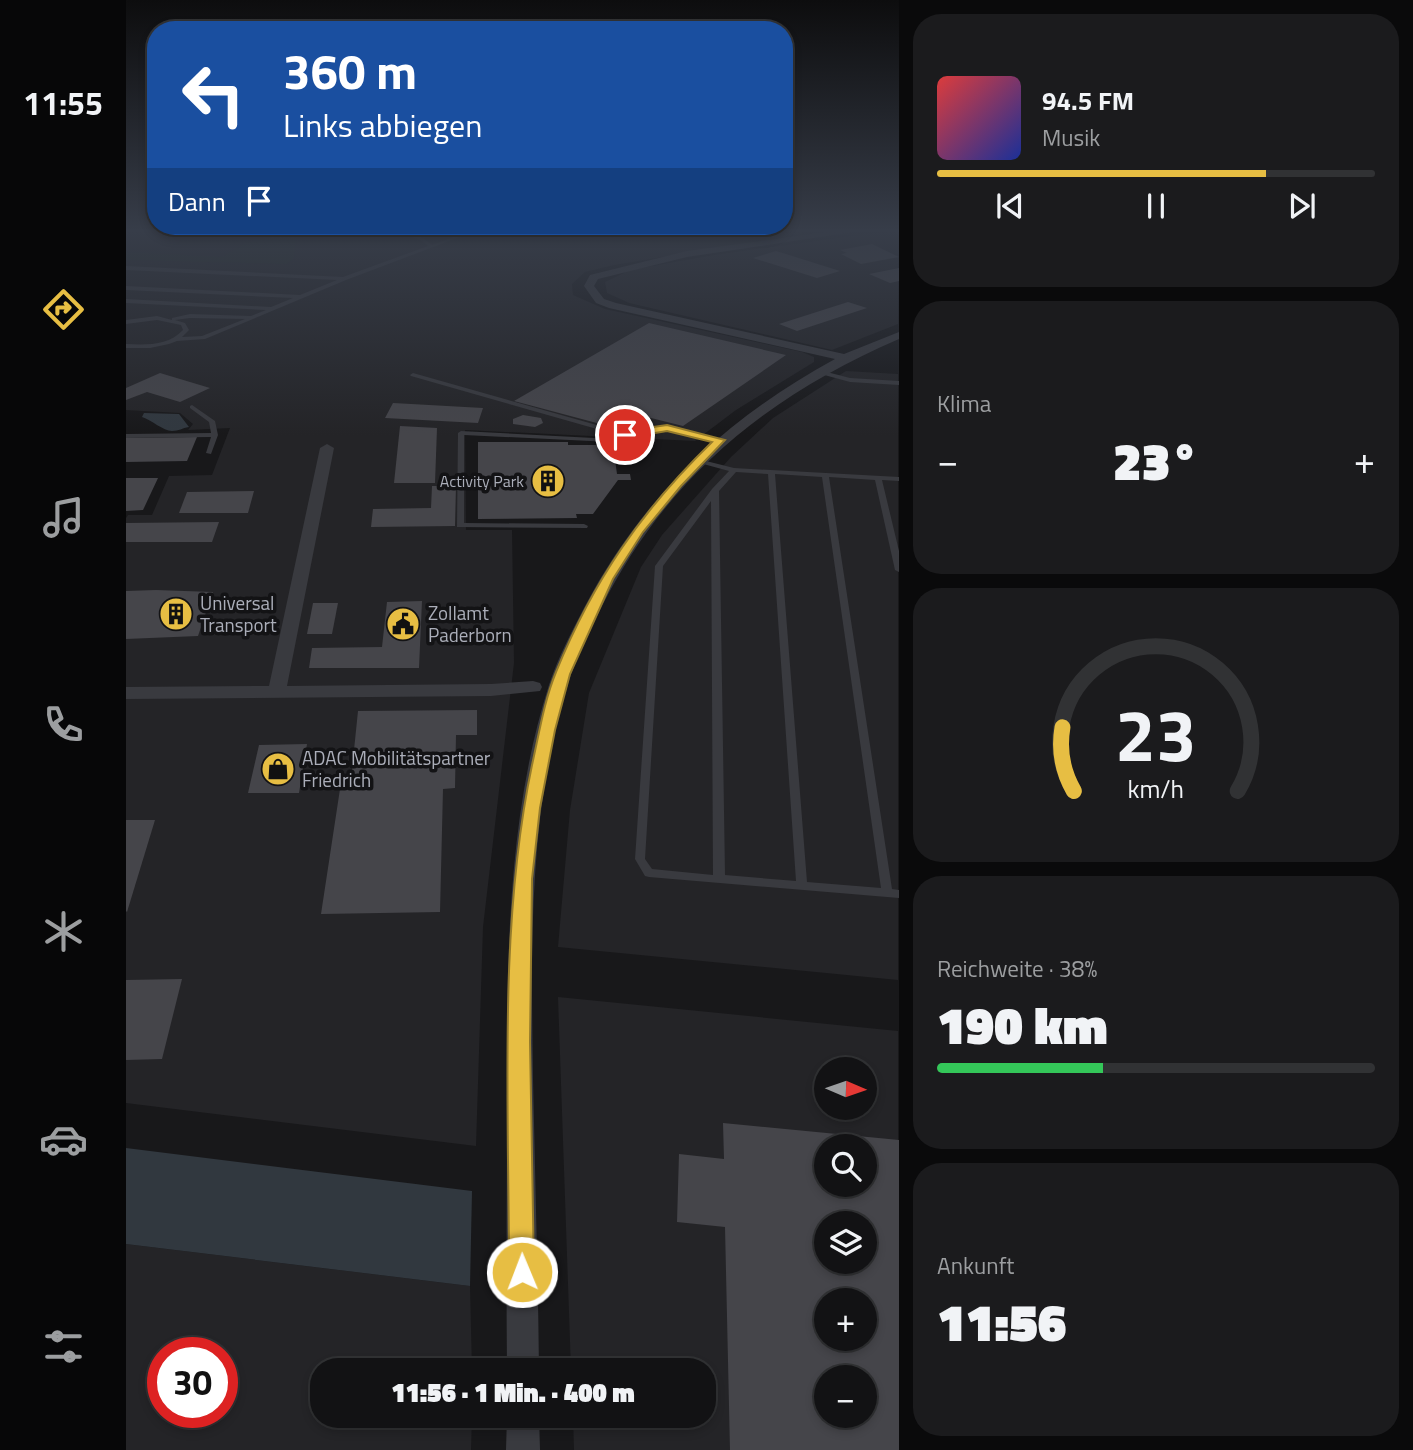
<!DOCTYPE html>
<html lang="de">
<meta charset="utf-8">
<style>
:root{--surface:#121214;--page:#1b1b1d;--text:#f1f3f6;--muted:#9c9ea0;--line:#313234;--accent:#e7be43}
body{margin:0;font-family:"Titillium Web",sans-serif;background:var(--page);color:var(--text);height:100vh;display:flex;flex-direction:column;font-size:26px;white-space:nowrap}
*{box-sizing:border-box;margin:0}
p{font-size:23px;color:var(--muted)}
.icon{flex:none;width:38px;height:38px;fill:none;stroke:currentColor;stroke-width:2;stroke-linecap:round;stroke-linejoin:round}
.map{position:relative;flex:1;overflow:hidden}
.side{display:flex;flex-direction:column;gap:14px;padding:14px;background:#0a0a0b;width:514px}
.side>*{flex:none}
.banner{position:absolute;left:21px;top:21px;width:646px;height:214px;border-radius:28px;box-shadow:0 4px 10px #0003,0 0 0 2px var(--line);background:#1a4fa0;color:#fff;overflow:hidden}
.needle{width:46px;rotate:92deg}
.fabs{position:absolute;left:688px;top:1057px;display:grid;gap:14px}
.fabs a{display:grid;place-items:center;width:63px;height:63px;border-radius:50%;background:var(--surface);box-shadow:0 4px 10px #0003,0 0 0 2px var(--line);font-size:35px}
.speed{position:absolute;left:21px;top:1337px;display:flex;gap:14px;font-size:35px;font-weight:700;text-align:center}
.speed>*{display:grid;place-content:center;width:91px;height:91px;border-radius:50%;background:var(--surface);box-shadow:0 4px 10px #0003,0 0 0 2px var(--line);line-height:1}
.speed .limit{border:10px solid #d22;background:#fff;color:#111}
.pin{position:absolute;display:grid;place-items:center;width:60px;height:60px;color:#fff;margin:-30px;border:4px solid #fff;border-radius:50%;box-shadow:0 2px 7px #0007}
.me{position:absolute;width:77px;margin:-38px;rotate:359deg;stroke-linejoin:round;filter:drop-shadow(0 0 5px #0008)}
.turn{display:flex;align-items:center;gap:24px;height:147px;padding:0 21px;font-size:32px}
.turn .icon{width:91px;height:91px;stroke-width:2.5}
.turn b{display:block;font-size:49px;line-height:60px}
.then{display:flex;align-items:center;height:66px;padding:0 21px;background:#0003;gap:14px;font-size:26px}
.big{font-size:52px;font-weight:800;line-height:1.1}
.side .card{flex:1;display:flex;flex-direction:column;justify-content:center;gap:10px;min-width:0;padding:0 24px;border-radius:28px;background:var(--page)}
.side .dial{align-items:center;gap:0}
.dial svg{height:182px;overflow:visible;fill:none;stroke:var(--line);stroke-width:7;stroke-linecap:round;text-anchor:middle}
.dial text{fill:var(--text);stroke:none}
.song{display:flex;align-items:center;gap:21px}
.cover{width:84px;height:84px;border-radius:10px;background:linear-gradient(135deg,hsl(0 70% 55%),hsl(230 70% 35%))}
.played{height:7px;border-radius:4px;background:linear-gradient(90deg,var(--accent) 75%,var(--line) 75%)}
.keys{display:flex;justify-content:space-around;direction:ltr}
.heat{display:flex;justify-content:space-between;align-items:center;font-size:38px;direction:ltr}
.charge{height:10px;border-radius:5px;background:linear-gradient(90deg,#34c759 38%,var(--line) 0)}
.trip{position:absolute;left:184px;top:1358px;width:406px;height:70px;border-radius:28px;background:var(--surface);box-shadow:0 4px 10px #0003,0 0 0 2px var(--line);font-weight:800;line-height:70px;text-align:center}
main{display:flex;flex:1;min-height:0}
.tab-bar{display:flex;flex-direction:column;width:126px;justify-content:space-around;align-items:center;background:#070708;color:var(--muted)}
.tab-bar .icon{width:49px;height:49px}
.tab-bar .active{color:var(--accent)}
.tab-bar b{font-size:32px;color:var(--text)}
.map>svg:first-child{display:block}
.built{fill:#242427;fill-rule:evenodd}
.green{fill:#222a24}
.water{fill:#31383f}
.building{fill:#45454a;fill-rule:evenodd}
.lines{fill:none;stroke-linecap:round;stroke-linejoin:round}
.lane{fill:#393a3f;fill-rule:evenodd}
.street{fill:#393a3f;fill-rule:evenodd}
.route{fill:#e7be43;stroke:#967c2c;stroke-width:2}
.labels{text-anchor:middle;stroke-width:7;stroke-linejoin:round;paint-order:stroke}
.far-poi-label{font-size:16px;fill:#abaeb9;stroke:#131315;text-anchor:end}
.poi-label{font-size:19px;fill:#abaeb9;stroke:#131315;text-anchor:start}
</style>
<main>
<nav class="tab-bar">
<b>11:55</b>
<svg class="icon active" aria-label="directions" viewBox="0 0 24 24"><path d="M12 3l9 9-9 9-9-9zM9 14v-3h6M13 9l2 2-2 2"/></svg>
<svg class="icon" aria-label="music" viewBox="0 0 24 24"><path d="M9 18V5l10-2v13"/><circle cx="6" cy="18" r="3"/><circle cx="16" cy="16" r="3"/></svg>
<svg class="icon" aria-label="phone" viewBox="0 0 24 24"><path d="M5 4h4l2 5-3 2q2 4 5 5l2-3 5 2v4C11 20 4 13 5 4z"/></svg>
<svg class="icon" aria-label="climate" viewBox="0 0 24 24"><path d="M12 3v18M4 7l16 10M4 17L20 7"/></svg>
<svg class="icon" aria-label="car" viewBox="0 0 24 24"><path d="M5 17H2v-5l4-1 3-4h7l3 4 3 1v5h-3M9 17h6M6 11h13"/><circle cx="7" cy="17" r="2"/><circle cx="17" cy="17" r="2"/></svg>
<svg class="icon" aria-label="filters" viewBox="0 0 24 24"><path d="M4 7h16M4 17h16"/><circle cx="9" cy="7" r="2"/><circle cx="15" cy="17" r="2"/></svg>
</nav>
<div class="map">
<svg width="773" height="1450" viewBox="0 0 773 1450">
<rect width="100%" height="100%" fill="#18181a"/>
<g class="built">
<path d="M 0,232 L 688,232 L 488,265 L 459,272 L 446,284 L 447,295 L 479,309 L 676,352 L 688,357 L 688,362 L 610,410 L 569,441 L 339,430 L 340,530 L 386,530 L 388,663 L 357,927 L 350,1146 L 0,1103 L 0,518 L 2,515 L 26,515 L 43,476 L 86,475 L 104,428 L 62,430 L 67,424 L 54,413 L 0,410 Z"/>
<path d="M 755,232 L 772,232 L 772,324 L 706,350 L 503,303 L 481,293 L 479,282 L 504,270 L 588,255 Z"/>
<path d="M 720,371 L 772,374 L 772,980 L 432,947 L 444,810 L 463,693 L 515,567 L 536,535 L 605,457 L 647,418 Z"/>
<path d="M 432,997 L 772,1031 L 772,1450 L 448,1450 L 447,1416 L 578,1416 L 578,1370 L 445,1370 ZM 700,1069 L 738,1069 L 738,1108 L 700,1108 ZM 700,1146 L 738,1146 L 738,1185 L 700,1185 ZM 700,1223 L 738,1223 L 738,1262 L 700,1262 ZM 700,1300 L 738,1300 L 738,1339 L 700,1339 ZM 700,1377 L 738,1377 L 738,1416 L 700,1416 Z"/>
<path d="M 0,1244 L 344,1286 L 346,1370 L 196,1370 L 196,1416 L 346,1416 L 345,1450 L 0,1450 ZM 37,1353 L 96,1353 L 96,1412 L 37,1412 Z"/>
</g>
<path class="green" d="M 149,236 L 170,237 L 168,258 L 161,264 L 0,260 L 0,252 L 96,257 L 120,243 Z"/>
<g class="water">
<path d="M 18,413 L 53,414 L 63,427 C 56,428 53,431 46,431 C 37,431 26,420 16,417 Z"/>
<path d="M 0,1148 L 346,1191 L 344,1286 L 0,1244 Z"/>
</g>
<g class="building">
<path d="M 746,244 L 773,257 L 735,264 L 715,254 L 721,253 L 714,250 Z"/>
<path d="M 650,251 L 660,254 L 714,271 L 691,278 L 627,258 Z"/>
<path d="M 773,268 L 773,281 L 764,283 L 743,274 Z"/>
<path d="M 722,302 L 741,308 L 671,331 L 653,324 Z"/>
<path d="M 523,323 L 660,355 L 557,426 L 517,416 L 497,430 L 388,401 Z"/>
<path d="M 34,373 L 84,388 L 54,402 L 21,392 L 0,400 L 0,388 Z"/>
<path d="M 267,403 L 357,408 L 352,423 L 259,418 Z"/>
<path d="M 397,415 L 415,418 L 417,423 L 409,427 L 387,424 L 387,419 Z"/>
<path d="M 274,426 L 311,428 L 309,483 L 268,483 Z"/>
<path d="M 71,437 L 61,461 L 0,462 L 0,438 Z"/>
<path d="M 352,442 L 442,442 L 442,445 L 487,445 L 491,474 L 504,474 L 505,480 L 492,480 L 467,514 L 450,514 L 451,518 L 352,519 Z"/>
<path d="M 0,478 L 32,478 L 17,510 L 0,511 Z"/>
<path d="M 306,486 L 330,486 L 329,526 L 245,527 L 247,509 L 305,508 Z"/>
<path d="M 128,491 L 122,513 L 53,513 L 61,492 Z"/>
<path d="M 93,522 L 86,542 L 0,542 L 0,523 Z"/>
<path d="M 30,590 L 87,592 L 72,636 L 0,639 L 0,591 Z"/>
<path d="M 296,601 L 293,668 L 183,668 L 186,648 L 256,647 L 261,602 Z"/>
<path d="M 187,603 L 212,603 L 206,634 L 181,634 Z"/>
<path d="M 351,710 L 351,735 L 330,735 L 329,788 L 317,789 L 314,912 L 195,914 L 214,789 L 224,789 L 232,711 Z"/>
<path d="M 181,744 L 173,793 L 122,793 L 133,745 Z"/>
<path d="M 0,820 L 29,820 L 1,912 L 0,911 Z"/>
<path d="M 56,979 L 36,1059 L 0,1060 L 0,980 Z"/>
<path d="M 597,1123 L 773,1140 L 773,1450 L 604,1450 L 599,1227 L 551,1222 L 553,1154 L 598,1159 ZM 700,1146 L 738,1146 L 738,1185 L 700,1185 ZM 700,1223 L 738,1223 L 738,1262 L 700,1262 ZM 700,1300 L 738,1300 L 738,1339 L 700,1339 ZM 700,1377 L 738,1377 L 738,1416 L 700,1416 Z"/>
</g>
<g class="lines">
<g class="lane">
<path d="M 198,232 L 218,232 C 214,235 202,235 198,232 Z"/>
<path d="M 236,232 C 257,232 291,229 306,245 L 341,232 L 347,232 L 220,280 L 79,339 L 51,341 L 43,344 L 24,348 L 0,348 L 0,344 C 20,345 42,346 57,330 L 55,325 L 31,320 L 0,324 L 0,320 L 31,316 L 46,320 L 46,318 L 64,314 L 125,316 L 140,310 L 0,303 L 0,299 L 145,307 L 167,298 L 0,290 L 0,286 L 174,295 L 211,280 L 0,270 L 0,266 L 217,277 L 302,246 C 285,228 257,240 236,232 ZM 64,318 L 119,319 L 76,336 L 56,337 L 63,330 L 59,323 L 49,320 Z"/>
<path d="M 693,370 L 724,378 L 773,381 L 773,385 L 724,382 L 691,373 L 690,372 Z"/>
<path d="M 287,373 L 499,433 L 541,426 L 597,441 L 594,443 L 541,430 L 499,437 L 285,376 L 284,375 Z"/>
<path d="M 66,405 L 89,421 L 92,435 L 85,454 L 80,453 L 85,437 L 0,438 L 0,434 L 85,433 L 83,422 L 64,408 L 64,406 Z"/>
<path d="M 335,431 L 487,439 L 487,441 L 485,442 L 338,435 L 338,523 L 458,524 L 462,526 L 461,528 L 331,527 L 332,433 Z"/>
<path d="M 572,459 L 608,468 L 773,477 L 773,481 L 756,480 L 773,551 L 773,572 L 769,570 L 749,480 L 703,477 L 766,889 L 773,890 L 773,898 L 523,877 L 519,876 L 509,859 L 529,566 L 586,489 L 603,471 L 570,462 L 570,460 ZM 610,472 L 642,474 L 670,881 L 599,875 L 593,491 ZM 649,474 L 696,477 L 755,888 L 681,882 ZM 585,501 L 587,875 L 526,869 L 519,859 L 537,566 Z"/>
</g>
<g class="street">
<path d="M 699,232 L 727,232 L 561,257 L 472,279 L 468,286 L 478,299 L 490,303 L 718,354 L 773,332 L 773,339 C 641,396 540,478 475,608 C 463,632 450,658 442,684 C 402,810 405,948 407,1079 C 409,1176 412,1273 413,1370 L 381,1370 C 380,1275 381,1180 381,1086 C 381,952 382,814 423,685 C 432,658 445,633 458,608 C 516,497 599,419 709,359 L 483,308 L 470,303 L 458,286 L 464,275 L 561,251 Z"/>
<path d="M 201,444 L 208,448 L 161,686 L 365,684 L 407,681 L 414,683 L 416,687 L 414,691 L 365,696 L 0,699 L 0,687 L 143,686 L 194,448 Z"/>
<path d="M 381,1416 L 413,1416 L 414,1450 L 380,1450 Z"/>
</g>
</g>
<linearGradient id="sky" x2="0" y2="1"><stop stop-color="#0d0d0e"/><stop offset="0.53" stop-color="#373d49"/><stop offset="1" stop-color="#373d49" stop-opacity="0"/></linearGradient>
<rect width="773" height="435" fill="url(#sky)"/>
<path class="route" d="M 541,425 L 599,440 L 555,486 L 517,532 L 487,579 L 444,674 L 429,730 L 414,808 L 406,879 L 404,1042 L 408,1272 L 404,1280 L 396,1284 L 387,1280 L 383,1272 C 383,1107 372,926 406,765 C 413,734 418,701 430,672 C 467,581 515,511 586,442 L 541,431 L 499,438 L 494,435 L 499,431 Z"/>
<defs>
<symbol id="building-disc" viewBox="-11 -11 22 22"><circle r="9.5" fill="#e7be43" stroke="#131315"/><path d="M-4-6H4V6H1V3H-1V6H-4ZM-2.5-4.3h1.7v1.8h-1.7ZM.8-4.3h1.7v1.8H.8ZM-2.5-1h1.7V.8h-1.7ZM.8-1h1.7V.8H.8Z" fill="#111"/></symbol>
<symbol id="civic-disc" viewBox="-11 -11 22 22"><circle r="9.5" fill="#e7be43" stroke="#131315"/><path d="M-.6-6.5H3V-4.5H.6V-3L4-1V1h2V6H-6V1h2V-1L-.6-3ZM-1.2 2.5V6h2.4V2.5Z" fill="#111"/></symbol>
<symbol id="shop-disc" viewBox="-11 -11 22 22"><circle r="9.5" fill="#e7be43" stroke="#131315"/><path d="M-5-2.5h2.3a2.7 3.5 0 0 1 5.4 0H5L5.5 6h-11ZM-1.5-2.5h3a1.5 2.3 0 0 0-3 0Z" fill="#111"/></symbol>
</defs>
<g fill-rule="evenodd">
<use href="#building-disc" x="403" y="462" width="38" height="38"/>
<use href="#building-disc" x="31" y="595" width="38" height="38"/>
<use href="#civic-disc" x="258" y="605" width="38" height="38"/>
<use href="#shop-disc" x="133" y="750" width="38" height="38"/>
</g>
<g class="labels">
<g class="far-poi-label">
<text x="398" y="487">Activity Park</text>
</g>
<g class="poi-label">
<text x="74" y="610">Universal<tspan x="74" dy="22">Transport</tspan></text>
<text x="302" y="620">Zollamt<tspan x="302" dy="22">Paderborn</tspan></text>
<text x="176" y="765">ADAC Mobilitätspartner<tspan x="176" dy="22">Friedrich</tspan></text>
</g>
</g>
</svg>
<div class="fabs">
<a><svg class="needle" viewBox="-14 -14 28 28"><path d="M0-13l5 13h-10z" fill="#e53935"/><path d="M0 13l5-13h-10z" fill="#9c9ea0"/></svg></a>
<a><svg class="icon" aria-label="search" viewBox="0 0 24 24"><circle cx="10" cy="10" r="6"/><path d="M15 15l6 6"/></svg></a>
<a><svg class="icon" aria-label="layers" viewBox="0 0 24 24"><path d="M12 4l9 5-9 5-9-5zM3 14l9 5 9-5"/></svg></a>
<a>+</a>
<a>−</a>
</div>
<div class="speed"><div class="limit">30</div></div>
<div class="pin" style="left:499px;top:435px;background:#d93025"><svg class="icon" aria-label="arrive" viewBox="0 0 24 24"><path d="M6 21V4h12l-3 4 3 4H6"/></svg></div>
<svg class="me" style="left:396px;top:1272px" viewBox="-20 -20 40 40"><circle r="17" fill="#e7be43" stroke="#fff" stroke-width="3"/><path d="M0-11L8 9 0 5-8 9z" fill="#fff"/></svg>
<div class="trip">11:56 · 1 Min. · 400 m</div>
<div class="banner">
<div class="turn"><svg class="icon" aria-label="left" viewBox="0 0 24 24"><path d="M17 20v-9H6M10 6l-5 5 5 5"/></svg><div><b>360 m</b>Links abbiegen</div></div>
<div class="then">Dann<svg class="icon" aria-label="arrive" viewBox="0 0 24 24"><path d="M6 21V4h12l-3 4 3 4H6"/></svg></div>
</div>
</div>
<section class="side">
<div class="card">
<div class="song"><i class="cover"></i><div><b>94.5 FM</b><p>Musik</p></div></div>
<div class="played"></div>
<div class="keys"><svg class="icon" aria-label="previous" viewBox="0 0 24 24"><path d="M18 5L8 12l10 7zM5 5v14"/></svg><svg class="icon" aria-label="pause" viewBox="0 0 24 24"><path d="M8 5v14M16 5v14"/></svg><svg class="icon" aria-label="next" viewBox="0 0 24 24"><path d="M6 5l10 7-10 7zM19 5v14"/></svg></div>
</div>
<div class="card"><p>Klima</p>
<div class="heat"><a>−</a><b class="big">23°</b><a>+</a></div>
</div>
<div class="card dial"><svg viewBox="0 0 100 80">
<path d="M14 69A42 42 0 1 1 86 69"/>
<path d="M14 69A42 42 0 0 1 9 41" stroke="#e7be43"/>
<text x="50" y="56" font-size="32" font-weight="700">23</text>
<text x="50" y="72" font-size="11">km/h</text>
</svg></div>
<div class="card"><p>Reichweite · 38%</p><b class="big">190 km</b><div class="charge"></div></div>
<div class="card"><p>Ankunft</p><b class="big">11:56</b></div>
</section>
</main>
